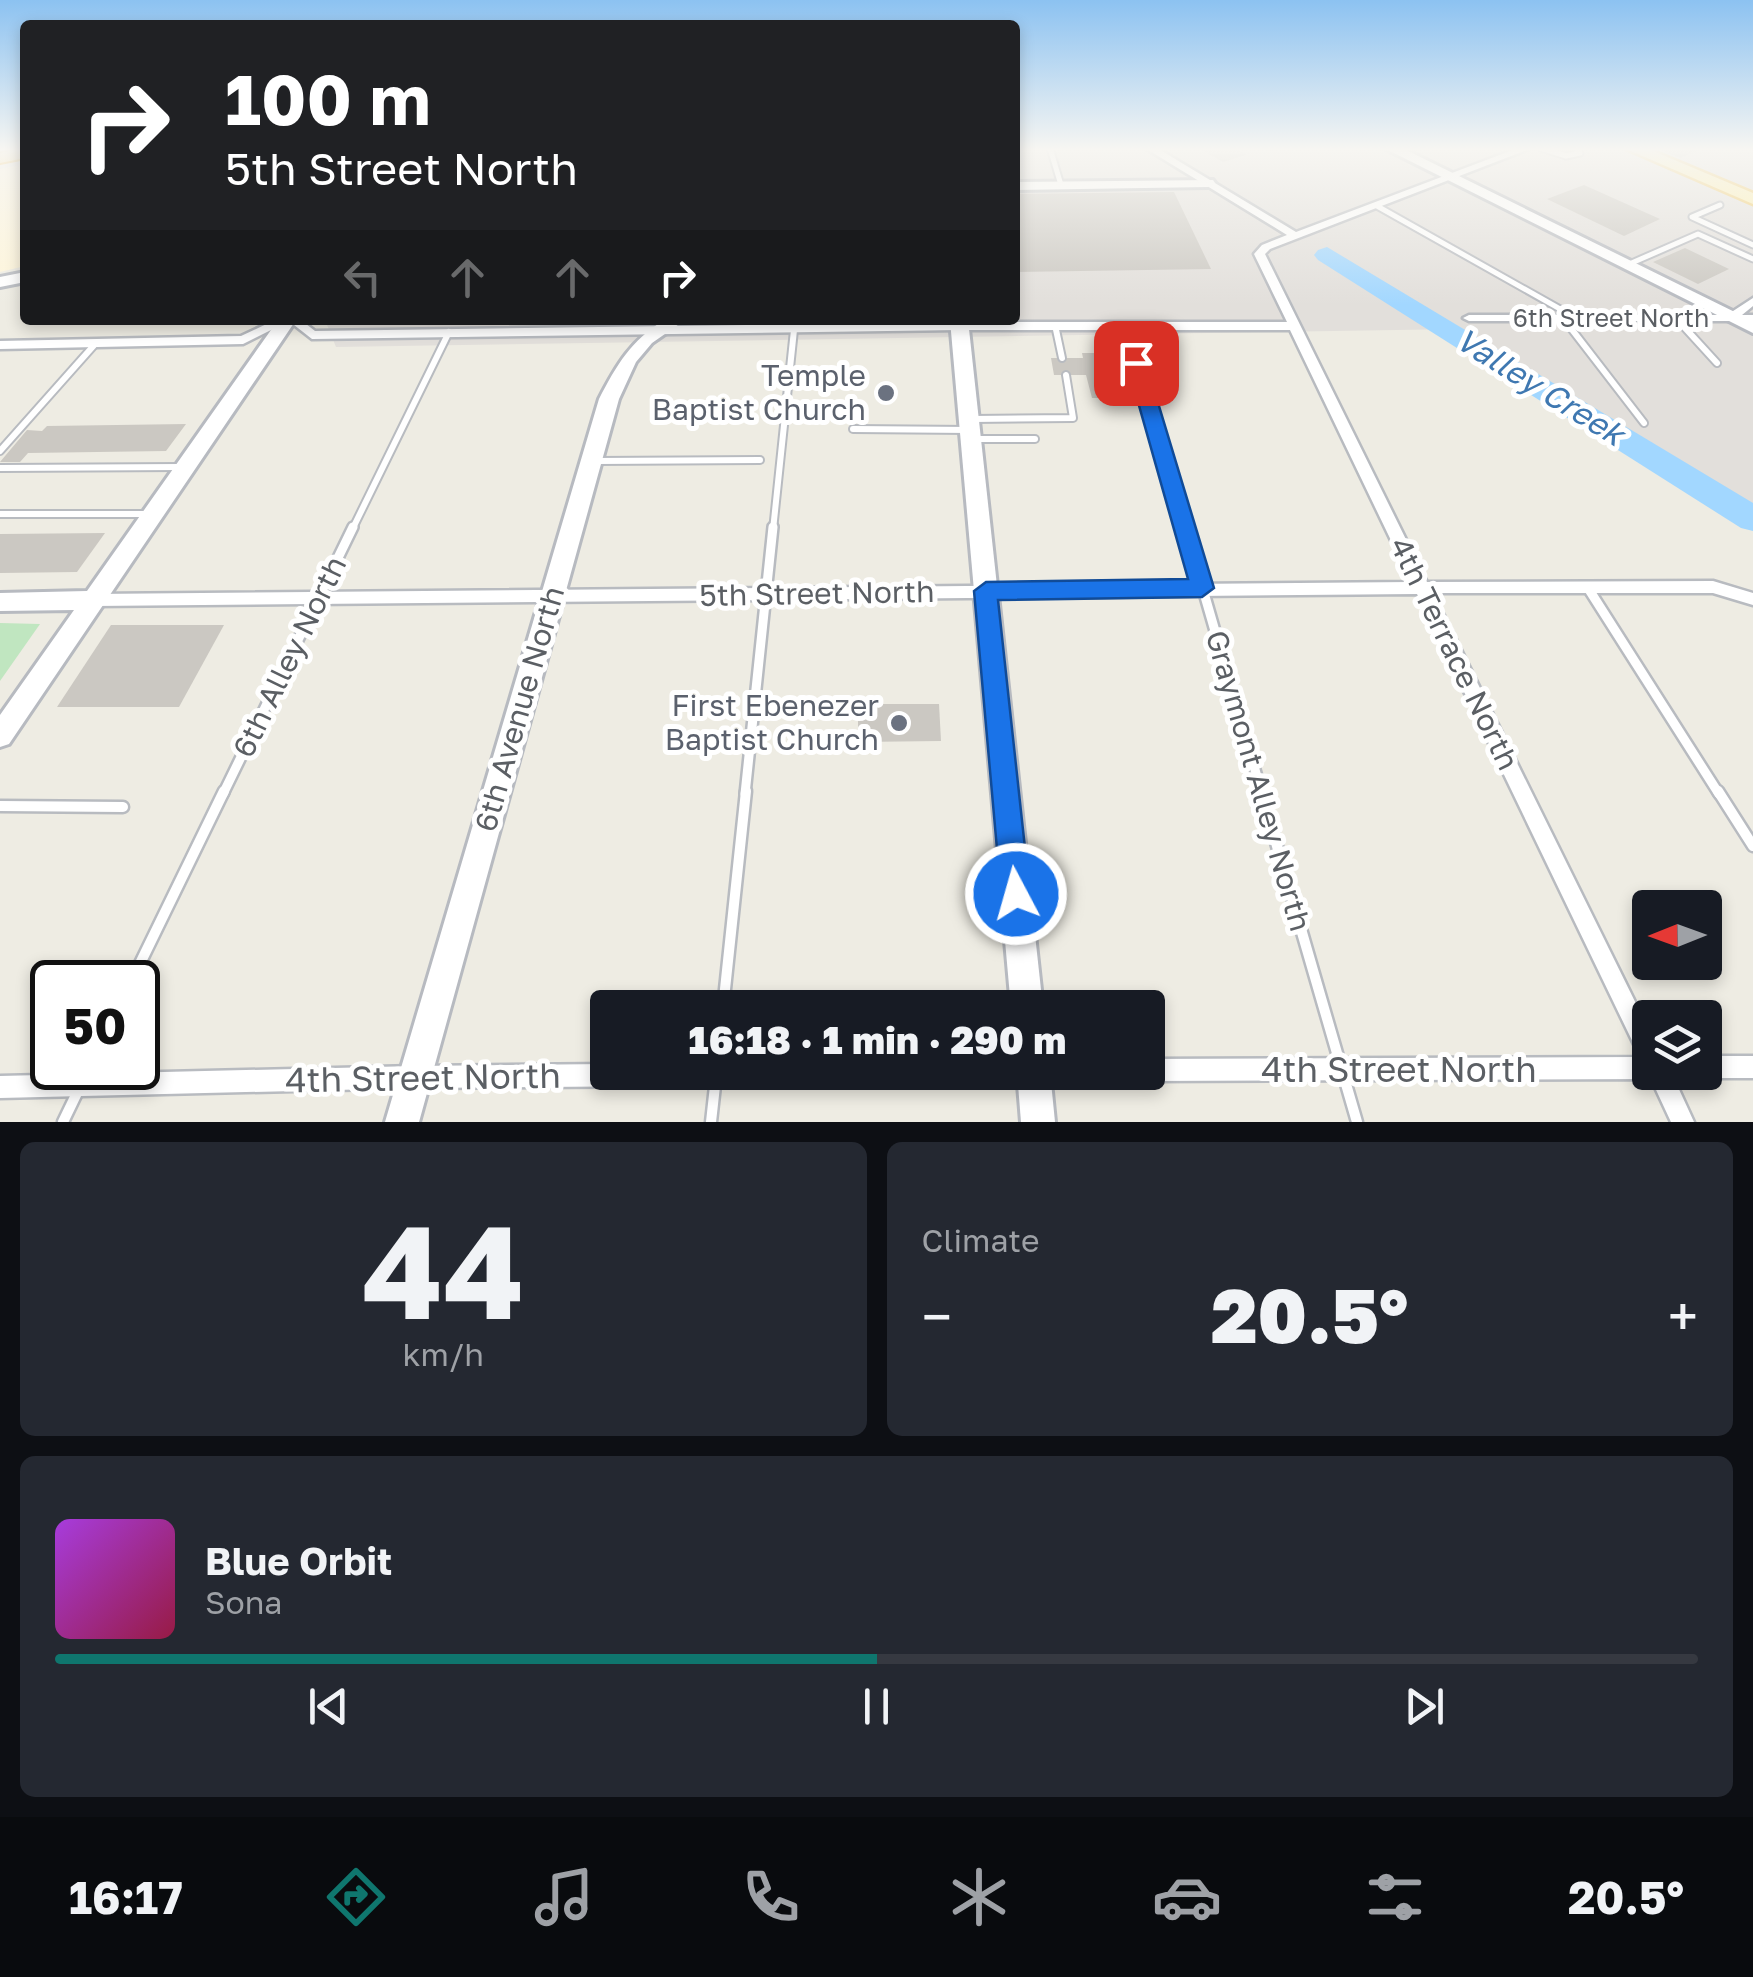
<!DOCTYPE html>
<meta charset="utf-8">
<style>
:root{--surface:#171b24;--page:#242831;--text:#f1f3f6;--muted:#9ea1a6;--line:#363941;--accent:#0f766e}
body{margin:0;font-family:"Golos Text",sans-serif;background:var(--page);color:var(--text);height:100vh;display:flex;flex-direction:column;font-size:38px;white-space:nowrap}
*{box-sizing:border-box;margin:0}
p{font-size:32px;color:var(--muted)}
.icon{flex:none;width:55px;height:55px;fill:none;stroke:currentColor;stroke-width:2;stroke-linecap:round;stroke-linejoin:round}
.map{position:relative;height:1122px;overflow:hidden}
.panel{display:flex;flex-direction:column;gap:20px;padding:20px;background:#0d0f14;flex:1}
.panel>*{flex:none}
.top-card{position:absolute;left:20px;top:20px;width:1000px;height:305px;border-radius:10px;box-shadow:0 5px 15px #0003;background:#202124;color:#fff;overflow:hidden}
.needle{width:65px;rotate:269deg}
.fabs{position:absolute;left:1632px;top:890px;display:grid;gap:20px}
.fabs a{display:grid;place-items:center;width:90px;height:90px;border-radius:10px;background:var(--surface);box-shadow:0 5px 15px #0003;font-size:50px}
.speed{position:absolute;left:30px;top:960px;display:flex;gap:20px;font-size:50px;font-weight:700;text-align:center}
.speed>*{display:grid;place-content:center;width:130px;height:130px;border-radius:50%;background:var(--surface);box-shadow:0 5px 15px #0003;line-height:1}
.speed .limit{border:5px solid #111;border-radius:15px;background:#fff;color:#111}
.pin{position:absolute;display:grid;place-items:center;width:85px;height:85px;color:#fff;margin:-42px;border-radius:20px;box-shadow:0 5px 15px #0006}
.me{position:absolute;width:110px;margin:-55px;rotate:354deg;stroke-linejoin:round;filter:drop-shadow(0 0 8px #0008)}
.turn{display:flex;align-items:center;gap:35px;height:210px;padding:0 40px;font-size:45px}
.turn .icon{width:130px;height:130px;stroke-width:2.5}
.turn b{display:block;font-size:70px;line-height:85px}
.lanes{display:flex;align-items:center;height:95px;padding:0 40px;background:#0003;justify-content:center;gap:50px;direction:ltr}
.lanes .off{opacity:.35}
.big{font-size:75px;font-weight:800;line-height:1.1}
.panel .tile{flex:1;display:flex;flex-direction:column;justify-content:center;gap:15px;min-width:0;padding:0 35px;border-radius:15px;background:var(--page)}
.panel .dial{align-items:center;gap:0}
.dial b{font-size:130px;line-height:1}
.song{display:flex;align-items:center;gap:30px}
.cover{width:120px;height:120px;border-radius:15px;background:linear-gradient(135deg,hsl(280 70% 55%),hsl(340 70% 35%))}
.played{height:10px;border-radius:5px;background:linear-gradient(90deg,var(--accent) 50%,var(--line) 50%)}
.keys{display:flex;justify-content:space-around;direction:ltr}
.heat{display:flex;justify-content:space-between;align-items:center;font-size:55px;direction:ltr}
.panel .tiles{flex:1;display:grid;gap:20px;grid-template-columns:1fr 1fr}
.tile:last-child{grid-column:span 2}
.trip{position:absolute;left:590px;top:990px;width:575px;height:100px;border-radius:10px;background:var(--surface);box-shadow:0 5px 15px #0003;font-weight:800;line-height:100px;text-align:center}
.menu{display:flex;height:160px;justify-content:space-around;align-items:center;background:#090b0e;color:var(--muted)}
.menu .icon{width:70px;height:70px}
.menu .on{color:var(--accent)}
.menu b{font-size:45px;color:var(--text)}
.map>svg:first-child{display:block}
.commercial{fill:#fef5d9}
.industrial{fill:#e2dfdb}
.green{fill:#c0e6c0}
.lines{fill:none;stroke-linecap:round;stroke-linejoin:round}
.river{fill:#a2d7ff;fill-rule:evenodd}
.building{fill:#cbc8c2}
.lane-far3-casing{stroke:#b8bbc0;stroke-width:9}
.lane-far2-casing{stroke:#b8bbc0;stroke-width:10}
.lane-far1-casing{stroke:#b8bbc0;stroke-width:14}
.lane-casing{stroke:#b8bbc0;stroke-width:15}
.street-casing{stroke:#b8bbc0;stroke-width:5}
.secondary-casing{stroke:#b7bac0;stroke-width:6}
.primary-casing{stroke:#f1c659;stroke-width:5}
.highway-casing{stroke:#f1a400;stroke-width:4}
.lane-far3{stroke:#fff;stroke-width:5}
.lane-far2{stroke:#fff;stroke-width:6}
.lane-far1{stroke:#fff;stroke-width:9}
.lane{stroke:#fff;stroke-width:10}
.street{fill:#fff;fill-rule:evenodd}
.secondary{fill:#fff;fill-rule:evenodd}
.primary{fill:#fff0a7;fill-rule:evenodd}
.highway{fill:#fddf8b;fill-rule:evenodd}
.route{fill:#1a73e8;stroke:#114b97;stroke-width:2.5}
.worship-dot{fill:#6b7280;stroke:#fff;stroke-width:4}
.labels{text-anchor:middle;stroke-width:10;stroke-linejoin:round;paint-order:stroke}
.far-street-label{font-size:25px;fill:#5b5f64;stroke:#fff}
.worship-label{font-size:30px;fill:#5b616d;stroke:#fff;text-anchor:end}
.street-label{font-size:30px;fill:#5b5f64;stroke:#fff}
.water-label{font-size:32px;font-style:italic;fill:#3f78b1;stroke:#fff}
.near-street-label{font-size:35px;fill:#5b5f64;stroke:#fff}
</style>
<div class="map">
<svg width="1753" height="1122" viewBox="0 0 1753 1122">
<rect width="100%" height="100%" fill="#eeece3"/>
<path class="commercial" d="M 25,164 L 25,266 L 0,272 L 0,169 Z"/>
<path class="industrial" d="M 1015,148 L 1753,148 L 1753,505 L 1460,329 L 336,347 L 325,320 L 1015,320 Z"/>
<path class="green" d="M 0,623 L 40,624 L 0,681 Z"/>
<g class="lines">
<path class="river" d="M 1327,247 L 1753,503 L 1753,531 L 1741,528 L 1318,260 L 1314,255 L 1318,250 Z"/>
</g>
<g class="building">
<path d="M 1198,148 L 1235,148 L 1246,155 L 1223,162 Z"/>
<path d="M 1657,148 L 1704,148 L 1680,158 Z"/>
<path d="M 1584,185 L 1660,219 L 1624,236 L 1547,199 Z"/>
<path d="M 1174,192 L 1211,269 L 1015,272 L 1015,194 Z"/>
<path d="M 1685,248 L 1729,269 L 1698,284 L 1653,262 Z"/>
<path d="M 1082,353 L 1114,353 L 1127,398 L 1092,398 L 1086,375 L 1054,375 L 1051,358 L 1083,358 Z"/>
<path d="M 186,424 L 166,451 L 28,453 L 20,462 L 0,462 L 27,430 L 42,431 L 47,426 Z"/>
<path d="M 105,533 L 77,572 L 0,573 L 0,534 Z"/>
<path d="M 111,625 L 224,625 L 179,707 L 57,707 Z"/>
<path d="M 858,704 L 939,704 L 941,741 L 858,742 Z"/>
</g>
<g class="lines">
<defs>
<g id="lane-far3">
<path d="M 1050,148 L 1061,185"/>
<path d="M 1541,148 L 1566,156 L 1580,153 L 1576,148"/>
<path d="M 1720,205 L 1692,217 L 1753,245"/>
<path d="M 1377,206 L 1576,318"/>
<path d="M 1627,265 L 1698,234 L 1753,259"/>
</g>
<g id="lane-far2">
<path d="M 1572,316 L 1576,318"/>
<path d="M 1675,317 L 1717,363"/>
<path d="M 1563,318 L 1644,423"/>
<path d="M 1055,325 L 1062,358"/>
<path d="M 1126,325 L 1185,530"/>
<path d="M 973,419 L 1073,418 L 1066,375"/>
<path d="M 853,429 L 970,430"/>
<path d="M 975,439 L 1035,439"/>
<path d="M 0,451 L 96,343"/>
<path d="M 596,461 L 760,460"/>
<path d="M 0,468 L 181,467"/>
<path d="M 0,514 L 149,514"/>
<path d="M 352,530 L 449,332"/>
<path d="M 773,530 L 794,330"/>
</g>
<g id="lane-far1">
<path d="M 1185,527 L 1262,794"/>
<path d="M 1588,588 L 1719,794"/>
<path d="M 223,794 L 353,527"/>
<path d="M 745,794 L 773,527"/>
</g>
<g id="lane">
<path d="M 1261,791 L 1357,1122"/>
<path d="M 1718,791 L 1753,846"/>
<path d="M 0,806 L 123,807"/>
<path d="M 131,982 L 224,791"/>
<path d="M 723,1008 L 746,791"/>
<path d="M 63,1122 L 89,1068"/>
<path d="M 711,1122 L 716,1077"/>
</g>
<g id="street">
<path d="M 1145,148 L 1157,148 L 1296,232 L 1518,148 L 1532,148 L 1270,249 L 1265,254 L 1427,582 L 1713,581 L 1753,593 L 1753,605 L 1713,593 L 1433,593 L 1650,1032 L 1650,1072 L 1671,1072 L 1694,1122 L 1671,1122 L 1651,1079 L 1148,1081 L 1140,1078 L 1138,1072 L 1148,1072 L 1148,1059 L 1640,1057 L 1417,594 L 94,606 L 89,604 L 86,600 L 89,596 L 94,594 L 1411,582 L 1290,330 L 959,330 L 312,339 L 289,321 L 243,344 L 0,349 L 0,341 L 241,336 L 275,320 L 301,320 L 315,331 L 959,322 L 1287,322 L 1254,254 L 1262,245 L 1287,235 Z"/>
<path d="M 1753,298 L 1753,306 L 1742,315 L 1753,315 L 1753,321 L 1469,321 L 1463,318 L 1469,315 L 1727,315 Z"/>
<path d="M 1705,1056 L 1753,1056 L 1753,1078 L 1705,1078 L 1697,1075 L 1696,1072 L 1705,1072 Z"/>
<path d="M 608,1064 L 608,1072 L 1037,1072 L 1034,1080 L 1026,1083 L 415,1088 L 0,1098 L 0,1076 L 415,1066 Z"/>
</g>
<g id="secondary">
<path d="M 1384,148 L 1402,148 L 1753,321 L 1753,333 Z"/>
<path d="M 1213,180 L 1215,183 L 1208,187 L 1015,190 L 1015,182 Z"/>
<path d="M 25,272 L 25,282 L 0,287 L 0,277 Z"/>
<path d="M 278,320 L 296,320 L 9,744 L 0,747 L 0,715 L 74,610 L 0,611 L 0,593 L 87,591 Z"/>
<path d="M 664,320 L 685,320 L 652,343 L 636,362 L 619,399 L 419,1122 L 385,1122 L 599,399 C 617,364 631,341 664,320 Z"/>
<path d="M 950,320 L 968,320 L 1043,1008 L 1011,1008 Z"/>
<path d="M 1017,1072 L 1050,1072 L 1055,1122 L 1021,1122 Z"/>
</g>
<path id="primary" d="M 1624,148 L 1646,148 L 1753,193 L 1753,204 Z"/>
<path id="highway" d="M 25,148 L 25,158 L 0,163 L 0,153 Z"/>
</defs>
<use href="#lane-far3" class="lane-far3-casing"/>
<use href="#lane-far2" class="lane-far2-casing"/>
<use href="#lane-far1" class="lane-far1-casing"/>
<use href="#lane" class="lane-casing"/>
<use href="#street" class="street-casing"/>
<use href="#secondary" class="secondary-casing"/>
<use href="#primary" class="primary-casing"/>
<use href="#highway" class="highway-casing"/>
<use href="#lane-far3" class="lane-far3"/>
<use href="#lane-far2" class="lane-far2"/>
<use href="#lane-far1" class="lane-far1"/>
<use href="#lane" class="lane"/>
<use href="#street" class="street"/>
<use href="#secondary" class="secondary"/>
<use href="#primary" class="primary"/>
<use href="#highway" class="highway"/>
</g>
<linearGradient id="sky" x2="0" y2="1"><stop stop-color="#8cc2f1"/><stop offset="0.49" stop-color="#f7f6f2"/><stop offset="1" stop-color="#f7f6f2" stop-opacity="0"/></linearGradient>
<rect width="1753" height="305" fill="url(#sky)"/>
<path class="route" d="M 1136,357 L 1146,363 L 1214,588 L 1202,597 L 998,600 L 1030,894 L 1026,904 L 1016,909 L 1005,904 L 1001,894 L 974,591 L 986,582 L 1188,579 L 1127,363 Z"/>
<g class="worship-dot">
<circle cx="886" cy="393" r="10"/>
<circle cx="899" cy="723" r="10"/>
</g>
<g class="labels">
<g class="far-street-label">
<text x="1611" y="327">6th Street North</text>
</g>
<g class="worship-label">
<text x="866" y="386">Temple<tspan x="866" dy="34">Baptist Church</tspan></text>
<text x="879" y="716">First Ebenezer<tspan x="879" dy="34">Baptist Church</tspan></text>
</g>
<g class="street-label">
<text transform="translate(817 594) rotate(-1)" y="10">5th Street North</text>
<text transform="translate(1454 654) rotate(64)" y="10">4th Terrace North</text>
<text transform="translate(290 657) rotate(-64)" y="10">6th Alley North</text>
<text transform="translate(520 709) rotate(-74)" y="10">6th Avenue North</text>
<text transform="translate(1258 781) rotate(74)" y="10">Graymont Alley North</text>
</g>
<g class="water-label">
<text transform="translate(1540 387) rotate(32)" y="11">Valley Creek</text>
</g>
<g class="near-street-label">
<text x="1399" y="1082">4th Street North</text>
<text transform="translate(423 1078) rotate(-1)" y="12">4th Street North</text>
</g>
</g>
</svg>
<div class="fabs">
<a><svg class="needle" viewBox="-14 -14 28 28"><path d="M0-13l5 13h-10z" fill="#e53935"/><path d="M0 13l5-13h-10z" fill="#9ea1a6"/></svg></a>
<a><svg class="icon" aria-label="layers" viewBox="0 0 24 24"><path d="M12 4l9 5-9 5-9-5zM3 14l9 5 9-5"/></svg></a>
</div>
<div class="speed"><div class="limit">50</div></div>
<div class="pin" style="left:1136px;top:363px;background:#d93025"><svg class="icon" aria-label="arrive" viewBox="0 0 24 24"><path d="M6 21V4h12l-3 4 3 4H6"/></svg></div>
<svg class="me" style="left:1016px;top:894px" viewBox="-20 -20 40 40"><circle r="17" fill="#1a73e8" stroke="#fff" stroke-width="3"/><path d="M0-11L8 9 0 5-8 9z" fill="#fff"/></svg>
<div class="trip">16:18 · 1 min · 290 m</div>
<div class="top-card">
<div class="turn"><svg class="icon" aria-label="right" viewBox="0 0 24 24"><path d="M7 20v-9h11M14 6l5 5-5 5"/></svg><div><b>100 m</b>5th Street North</div></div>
<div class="lanes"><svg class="icon off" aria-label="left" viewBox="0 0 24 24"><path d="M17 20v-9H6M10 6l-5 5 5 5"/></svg><svg class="icon off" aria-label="ahead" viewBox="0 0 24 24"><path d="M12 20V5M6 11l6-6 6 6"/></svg><svg class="icon off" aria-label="ahead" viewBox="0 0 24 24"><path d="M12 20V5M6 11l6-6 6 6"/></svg><svg class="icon" aria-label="right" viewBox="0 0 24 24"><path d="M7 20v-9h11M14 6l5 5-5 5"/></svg></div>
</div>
</div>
<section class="panel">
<div class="tiles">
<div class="tile dial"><b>44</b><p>km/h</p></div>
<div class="tile"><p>Climate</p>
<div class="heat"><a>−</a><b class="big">20.5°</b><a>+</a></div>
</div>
<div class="tile">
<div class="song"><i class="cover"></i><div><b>Blue Orbit</b><p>Sona</p></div></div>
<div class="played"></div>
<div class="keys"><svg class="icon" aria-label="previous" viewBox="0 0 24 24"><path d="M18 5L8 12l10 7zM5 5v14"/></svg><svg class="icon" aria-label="pause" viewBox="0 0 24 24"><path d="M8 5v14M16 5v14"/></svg><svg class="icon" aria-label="next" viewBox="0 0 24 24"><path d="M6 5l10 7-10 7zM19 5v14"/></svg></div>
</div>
</div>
</section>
<nav class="menu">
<b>16:17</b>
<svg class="icon on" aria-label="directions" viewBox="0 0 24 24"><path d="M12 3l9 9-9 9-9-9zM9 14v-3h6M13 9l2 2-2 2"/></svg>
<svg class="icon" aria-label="music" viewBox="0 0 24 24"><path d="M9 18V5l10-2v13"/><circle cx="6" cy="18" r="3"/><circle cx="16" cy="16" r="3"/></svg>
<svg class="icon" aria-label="phone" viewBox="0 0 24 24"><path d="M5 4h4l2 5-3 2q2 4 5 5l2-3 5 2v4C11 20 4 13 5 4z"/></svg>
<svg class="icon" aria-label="climate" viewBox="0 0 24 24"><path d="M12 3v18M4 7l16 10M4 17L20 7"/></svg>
<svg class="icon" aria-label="car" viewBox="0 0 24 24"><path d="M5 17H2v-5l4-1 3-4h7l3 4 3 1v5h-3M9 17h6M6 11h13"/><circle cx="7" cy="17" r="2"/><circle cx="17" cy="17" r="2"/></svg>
<svg class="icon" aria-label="filters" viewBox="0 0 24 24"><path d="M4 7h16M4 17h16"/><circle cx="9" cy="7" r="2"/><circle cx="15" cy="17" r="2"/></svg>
<b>20.5°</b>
</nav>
